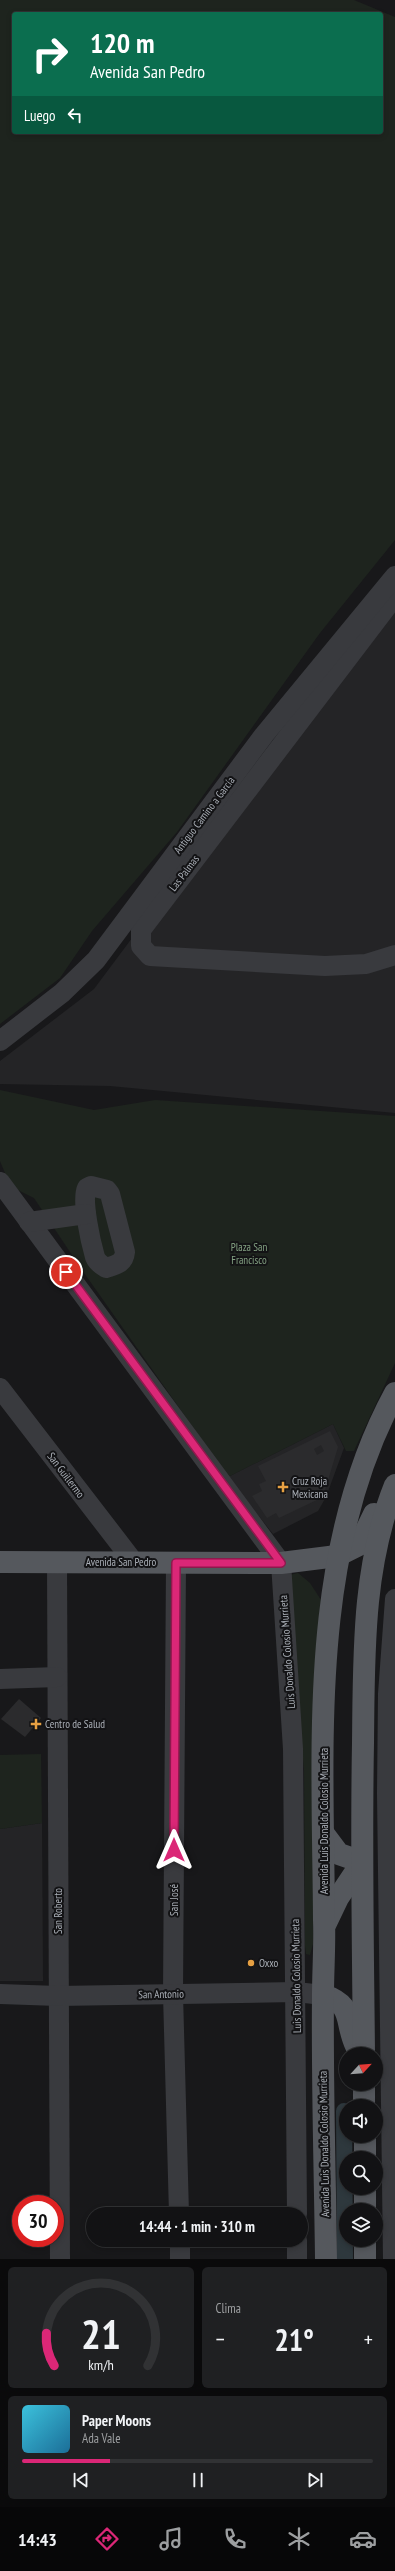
<!DOCTYPE html>
<html lang="es">
<meta charset="utf-8">
<style>
:root{--surface:#121214;--page:#1f2022;--text:#f1f3f6;--muted:#9c9ea0;--line:#313234;--accent:#db2777}
body{margin:0;font-family:"PT Sans Narrow",sans-serif;background:var(--page);color:var(--text);height:100vh;display:flex;flex-direction:column;font-size:15px;white-space:nowrap}
*{box-sizing:border-box;margin:0}
p{font-size:13px;color:var(--muted)}
.icon{flex:none;width:22px;height:22px;fill:none;stroke:currentColor;stroke-width:2;stroke-linecap:round;stroke-linejoin:round}
.map{position:relative;height:2259px;overflow:hidden}
.side{display:flex;flex-direction:column;gap:8px;padding:8px;background:#0a0a0b;flex:1}
.side>*{flex:none}
.top-card{position:absolute;left:12px;top:12px;width:371px;height:122px;border-radius:4px;box-shadow:0 2px 6px #0003,0 0 0 1px var(--line);background:#0b6e4f;color:#fff;overflow:hidden}
.needle{width:26px;rotate:64deg}
.buttons{position:absolute;left:339px;top:2047px;display:grid;gap:8px}
.buttons a{display:grid;place-items:center;width:44px;height:44px;border-radius:50%;background:var(--surface);box-shadow:0 2px 6px #0003,0 0 0 1px var(--line);font-size:20px}
.speed{position:absolute;left:12px;top:2195px;display:flex;gap:8px;font-size:20px;font-weight:700;text-align:center}
.speed>*{display:grid;place-content:center;width:52px;height:52px;border-radius:50%;background:var(--surface);box-shadow:0 2px 6px #0003,0 0 0 1px var(--line);line-height:1}
.speed .limit{border:6px solid #d22;background:#fff;color:#111}
.pin{position:absolute;display:grid;place-items:center;width:34px;height:34px;color:#fff;margin:-17px;border:2px solid #fff;border-radius:50%;box-shadow:0 1px 4px #0007}
.me{position:absolute;width:44px;margin:-22px;rotate:0deg;stroke-linejoin:round;filter:drop-shadow(0 0 3px #0008)}
.turn{display:flex;align-items:center;gap:14px;height:84px;padding:0 12px;font-size:18px}
.turn .icon{width:52px;height:52px;stroke-width:2.5}
.turn b{display:block;font-size:28px;line-height:34px}
.then{display:flex;align-items:center;height:38px;padding:0 12px;background:#0003;gap:8px;font-size:15px}
.big{font-size:30px;font-weight:800;line-height:1.1}
.side .card{flex:1;display:flex;flex-direction:column;justify-content:center;gap:6px;min-width:0;padding:0 14px;border-radius:6px;background:var(--page)}
.side .dial{align-items:center;gap:0}
.dial svg{height:104px;overflow:visible;fill:none;stroke:var(--line);stroke-width:7;stroke-linecap:round;text-anchor:middle}
.dial text{fill:var(--text);stroke:none}
.song{display:flex;align-items:center;gap:12px}
.cover{width:48px;height:48px;border-radius:6px;background:linear-gradient(135deg,hsl(190 70% 55%),hsl(200 70% 35%))}
.played{height:4px;border-radius:2px;background:linear-gradient(90deg,var(--accent) 25%,var(--line) 25%)}
.keys{display:flex;justify-content:space-around;direction:ltr}
.heat{display:flex;justify-content:space-between;align-items:center;font-size:22px;direction:ltr}
.side .tiles{flex:1;display:grid;gap:8px;grid-template-columns:1fr 1fr}
.card:last-child{grid-column:span 2}
.trip{position:absolute;left:86px;top:2207px;width:222px;height:40px;border-radius:20px;background:var(--surface);box-shadow:0 2px 6px #0003,0 0 0 1px var(--line);font-weight:800;line-height:40px;text-align:center}
.dock{display:flex;height:64px;justify-content:space-around;align-items:center;background:#070708;color:var(--muted)}
.dock .icon{width:28px;height:28px}
.dock .on{color:var(--accent)}
.dock b{font-size:18px;color:var(--text)}
.map>svg:first-child{display:block}
.built{fill:#242426}
.green{fill:#1e241e;fill-rule:evenodd}
.lines{fill:none;stroke-linecap:round;stroke-linejoin:round}
.canal{stroke:#2e383d;stroke-width:16}
.building{fill:#2b2b2d;fill-rule:evenodd}
.minor{stroke:#393a3e;stroke-width:20}
.major{stroke:#55585d;stroke-width:22}
.route-casing{stroke:#8e194d;stroke-width:10}
.route{stroke:#db2777;stroke-width:7}
.poi-dot{fill:#e6a043;stroke:#131315;stroke-width:1.5}
.labels{text-anchor:middle;stroke-width:4;stroke-linejoin:round;paint-order:stroke}
.street-label{font-size:11px;fill:#abb0b8;stroke:#131315}
.park-label{font-size:11px;fill:#84a283;stroke:#131315}
.poi-label{font-size:11px;fill:#abb0b8;stroke:#131315;text-anchor:start}
</style>
<div class="map">
<svg width="395" height="2259" viewBox="0 0 395 2259">
<rect width="100%" height="100%" fill="#18181a"/>
<g class="built">
<path d="M 395,586 L 395,1113 L 110,1086 L 0,1084 L 0,1061 L 94,989 Z"/>
<path d="M 333,1424 L 344,1448 L 326,1497 L 318,1511 L 273,1534 L 228,1477 Z"/>
<path d="M 42,1823 L 43,1981 L 0,1981 L 0,1829 Z"/>
</g>
<g class="green">
<path d="M 0,0 L 354,0 L 395,17 L 395,540 L 320,633 L 177,832 L 92,931 L 60,978 L 0,1024 ZM 14,14 L 381,14 L 381,132 L 14,132 Z"/>
<path d="M 0,1090 L 94,1110 L 155,1100 L 395,1116 L 395,1363 L 354,1451 L 346,1451 L 333,1424 L 228,1477 L 82,1270 L 34,1198 L 14,1188 L 5,1173 L 0,1161 Z"/>
<path d="M 298,1573 L 310,1583 L 321,1600 L 313,1835 L 313,1944 L 310,1955 L 306,1954 L 305,1946 L 304,1769 L 295,1680 L 290,1575 Z"/>
<path d="M 41,1754 L 42,1823 L 0,1829 L 0,1755 Z"/>
</g>
<g class="lines">
<path class="canal" d="M 344,2111 L 345,2259"/>
</g>
<g class="building">
<path d="M 330,1431 L 338,1447 L 323,1497 L 279,1518 L 276,1513 L 267,1518 L 252,1496 L 262,1491 L 259,1484 L 266,1481 L 258,1466 ZM 321,1445 L 324,1451 L 317,1455 L 314,1449 Z"/>
<path d="M 19,1699 L 41,1718 L 25,1737 L 1,1719 Z"/>
</g>
<g class="lines">
<g class="minor">
<path d="M 395,596 L 141,930 L 141,946 L 150,956 L 325,966 L 366,964 L 395,955"/>
<path d="M 0,1041 L 62,993 L 96,960 L 264,735 L 395,576"/>
<path d="M 0,1182 L 281,1563 L 293,1749 L 297,2214"/>
<path d="M 91,1186 L 107,1190 L 110,1194 L 125,1252 C 124,1264 115,1265 106,1268 C 101,1265 97,1262 95,1257 C 91,1243 81,1200 87,1188 Z"/>
<path d="M 29,1222 L 86,1214"/>
<path d="M 0,1388 L 133,1561"/>
<path d="M 57,1563 L 60,2259"/>
<path d="M 176,1563 L 173,1994 L 179,2214"/>
<path d="M 0,1679 L 57,1677"/>
<path d="M 0,1994 L 58,1996 L 296,1992 L 323,1995"/>
<path d="M 180,2240 L 180,2259"/>
<path d="M 297,2240 L 297,2259"/>
<path d="M 393,2259 L 387,1793 L 388,1694 L 395,1599"/>
</g>
<g class="major">
<path d="M 0,1562 L 281,1563 L 337,1556 L 359,1545 L 374,1514"/>
<path d="M 324,1834 L 339,1854 L 362,1862 L 338,1898 L 326,1923"/>
<path d="M 323,1995 C 355,2005 344,2021 356,2046"/>
<path d="M 364,2054 C 363,1950 361,1847 363,1743 C 364,1656 362,1567 395,1485"/>
<path d="M 364,2084 L 364,2106"/>
<path d="M 365,2136 L 365,2158"/>
<path d="M 365,2188 L 365,2210"/>
<path d="M 365,2240 L 365,2259"/>
<path d="M 326,2259 C 325,2171 322,2083 323,1995 C 323,1970 325,1945 324,1920 C 323,1744 308,1553 395,1393"/>
</g>
</g>
<g class="lines">
<defs>
<path id="route" d="M 66,1272 L 281,1563 L 176,1563 L 174,1850"/>
</defs>
<use href="#route" class="route-casing"/>
<use href="#route" class="route"/>
</g>
<g class="poi-dot">
<path d="M281 1481h4v4h4v4h-4v4h-4v-4h-4v-4h4z"/>
<path d="M34 1718h4v4h4v4h-4v4h-4v-4h-4v-4h4z"/>
<circle cx="251" cy="1963" r="4"/>
</g>
<g class="labels">
<g class="street-label">
<text transform="translate(204 815) rotate(-53)" y="4">Antiguo Camino a García</text>
<text transform="translate(184 873) rotate(-53)" y="4">Las Palmas</text>
<text transform="translate(66 1475) rotate(53)" y="4">San Guillermo</text>
<text x="121" y="1566">Avenida San Pedro</text>
<text transform="translate(287 1652) rotate(-94)" y="4">Luis Donaldo Colosio Murrieta</text>
<text transform="translate(324 1821) rotate(-90)" y="4">Avenida Luis Donaldo Colosio Murrieta</text>
<text transform="translate(174 1900) rotate(-90)" y="4">San José</text>
<text transform="translate(58 1911) rotate(-90)" y="4">San Roberto</text>
<text transform="translate(296 1976) rotate(-91)" y="4">Luis Donaldo Colosio Murrieta</text>
<text transform="translate(161 1994) rotate(-1)" y="4">San Antonio</text>
<text transform="translate(324 2144) rotate(-91)" y="4">Avenida Luis Donaldo Colosio Murrieta</text>
</g>
<g class="park-label">
<text x="249" y="1251">Plaza San<tspan x="249" dy="13">Francisco</tspan></text>
</g>
<g class="poi-label">
<text x="292" y="1485">Cruz Roja<tspan x="292" dy="13">Mexicana</tspan></text>
<text x="45" y="1728">Centro de Salud</text>
<text x="259" y="1967">Oxxo</text>
</g>
</g>
</svg>
<div class="buttons">
<a><svg class="needle" viewBox="-14 -14 28 28"><path d="M0-13l5 13h-10z" fill="#e53935"/><path d="M0 13l5-13h-10z" fill="#9c9ea0"/></svg></a>
<a><svg class="icon" aria-label="sound" viewBox="0 0 24 24"><path d="M4 9h4l5-4v14l-5-4H4zM17 9q2 3 0 6"/></svg></a>
<a><svg class="icon" aria-label="search" viewBox="0 0 24 24"><circle cx="10" cy="10" r="6"/><path d="M15 15l6 6"/></svg></a>
<a><svg class="icon" aria-label="layers" viewBox="0 0 24 24"><path d="M12 4l9 5-9 5-9-5zM3 14l9 5 9-5"/></svg></a>
</div>
<div class="speed"><div class="limit">30</div></div>
<div class="pin" style="left:66px;top:1272px;background:#d93025"><svg class="icon" aria-label="arrive" viewBox="0 0 24 24"><path d="M6 21V4h12l-3 4 3 4H6"/></svg></div>
<svg class="me" style="left:174px;top:1850px" viewBox="-20 -20 40 40"><path d="M0-17L14 15 0 8-14 15z" fill="#db2777" stroke="#fff" stroke-width="4"/></svg>
<div class="trip">14:44 · 1 min · 310 m</div>
<div class="top-card">
<div class="turn"><svg class="icon" aria-label="right" viewBox="0 0 24 24"><path d="M7 20v-9h11M14 6l5 5-5 5"/></svg><div><b>120 m</b>Avenida San Pedro</div></div>
<div class="then">Luego<svg class="icon" aria-label="left" viewBox="0 0 24 24"><path d="M17 20v-9H6M10 6l-5 5 5 5"/></svg></div>
</div>
</div>
<section class="side">
<div class="tiles">
<div class="card dial"><svg viewBox="0 0 100 80">
<path d="M14 69A42 42 0 1 1 86 69"/>
<path d="M14 69A42 42 0 0 1 8 44" stroke="#db2777"/>
<text x="50" y="56" font-size="32" font-weight="700">21</text>
<text x="50" y="72" font-size="11">km/h</text>
</svg></div>
<div class="card"><p>Clima</p>
<div class="heat"><a>−</a><b class="big">21°</b><a>+</a></div>
</div>
<div class="card">
<div class="song"><i class="cover"></i><div><b>Paper Moons</b><p>Ada Vale</p></div></div>
<div class="played"></div>
<div class="keys"><svg class="icon" aria-label="previous" viewBox="0 0 24 24"><path d="M18 5L8 12l10 7zM5 5v14"/></svg><svg class="icon" aria-label="pause" viewBox="0 0 24 24"><path d="M8 5v14M16 5v14"/></svg><svg class="icon" aria-label="next" viewBox="0 0 24 24"><path d="M6 5l10 7-10 7zM19 5v14"/></svg></div>
</div>
</div>
</section>
<nav class="dock">
<b>14:43</b>
<svg class="icon on" aria-label="directions" viewBox="0 0 24 24"><path d="M12 3l9 9-9 9-9-9zM9 14v-3h6M13 9l2 2-2 2"/></svg>
<svg class="icon" aria-label="music" viewBox="0 0 24 24"><path d="M9 18V5l10-2v13"/><circle cx="6" cy="18" r="3"/><circle cx="16" cy="16" r="3"/></svg>
<svg class="icon" aria-label="phone" viewBox="0 0 24 24"><path d="M5 4h4l2 5-3 2q2 4 5 5l2-3 5 2v4C11 20 4 13 5 4z"/></svg>
<svg class="icon" aria-label="climate" viewBox="0 0 24 24"><path d="M12 3v18M4 7l16 10M4 17L20 7"/></svg>
<svg class="icon" aria-label="car" viewBox="0 0 24 24"><path d="M5 17H2v-5l4-1 3-4h7l3 4 3 1v5h-3M9 17h6M6 11h13"/><circle cx="7" cy="17" r="2"/><circle cx="17" cy="17" r="2"/></svg>
</nav>
